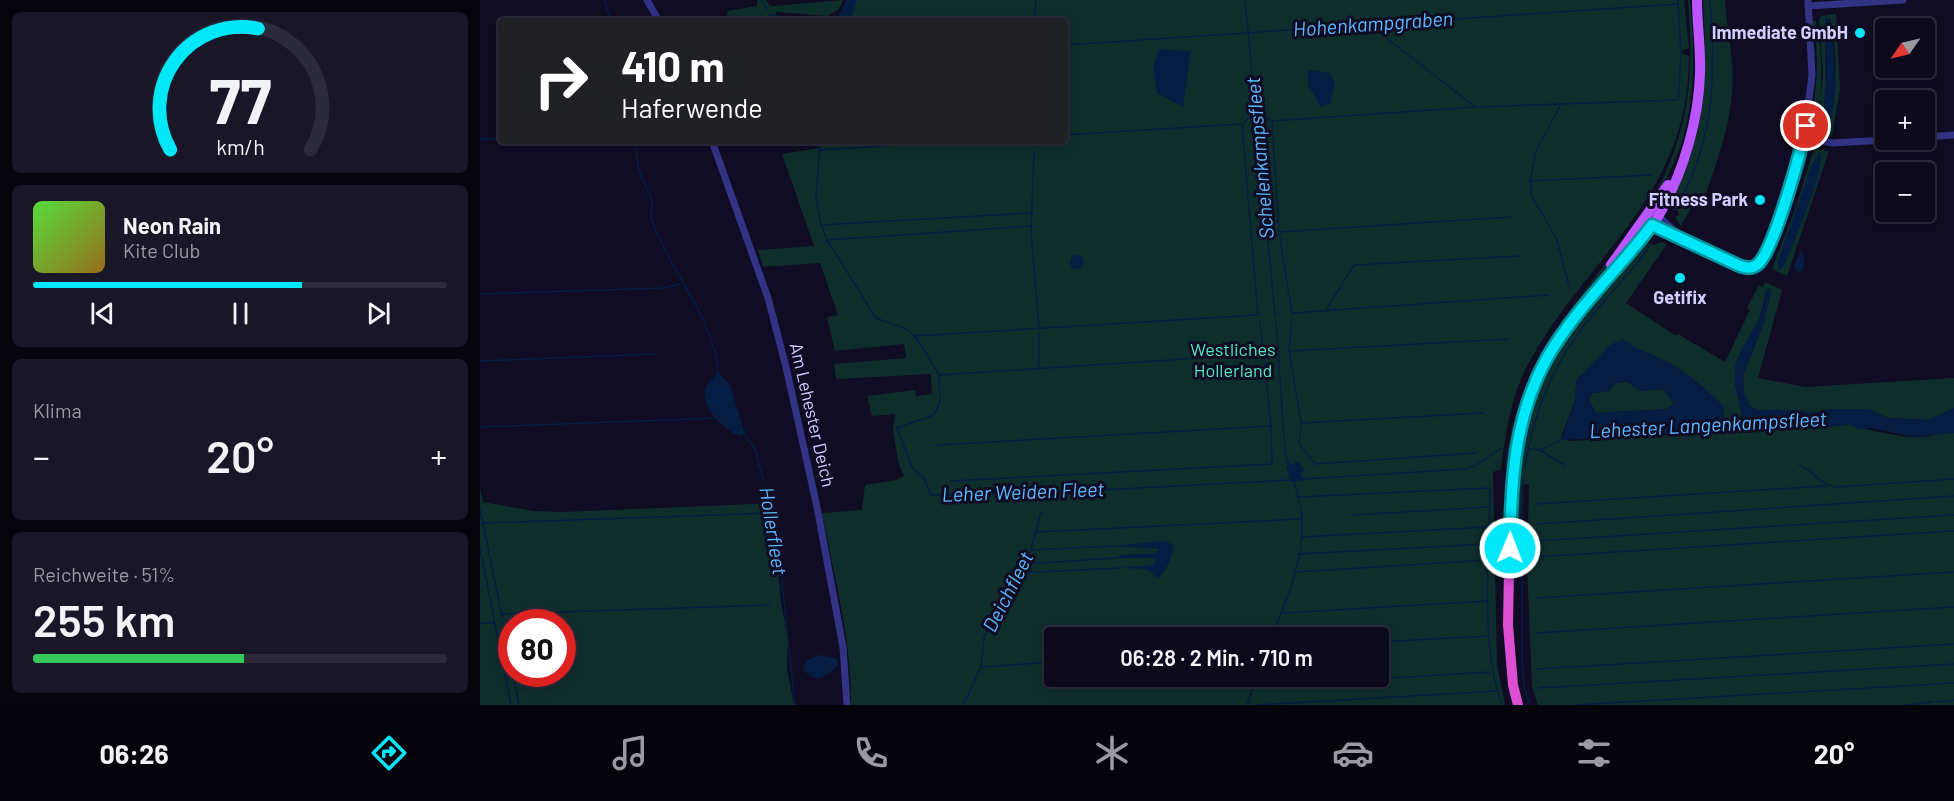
<!DOCTYPE html>
<html lang="de">
<meta charset="utf-8">
<style>
:root{--surface:#0b091a;--page:#191727;--text:#f1f3f6;--muted:#9a9aa2;--line:#2b2a39;--accent:#00e7f9}
body{margin:0;font-family:Barlow,sans-serif;background:var(--page);color:var(--text);height:100vh;display:flex;flex-direction:column;font-size:22px;white-space:nowrap}
*{box-sizing:border-box;margin:0}
p{font-size:20px;color:var(--muted)}
.icon{flex:none;width:33px;height:33px;fill:none;stroke:currentColor;stroke-width:2;stroke-linecap:round;stroke-linejoin:round}
.map{position:relative;flex:1;overflow:hidden}
.panel{display:flex;flex-direction:column;gap:12px;padding:12px;background:#06050e;width:480px}
.panel>*{flex:none}
.guide{position:absolute;left:18px;top:18px;width:570px;height:126px;border-radius:6px;box-shadow:0 3px 15px #0003,0 0 0 2px var(--line);background:#202124;color:#fff;overflow:hidden}
.needle{width:39px;rotate:236deg}
.fabs{position:absolute;left:1395px;top:18px;display:grid;gap:12px}
.fabs a{display:grid;place-items:center;width:60px;height:60px;border-radius:6px;background:var(--surface);box-shadow:0 3px 15px #0003,0 0 0 2px var(--line);font-size:30px}
.speed{position:absolute;left:18px;top:609px;display:flex;gap:12px;font-size:30px;font-weight:700;text-align:center}
.speed>*{display:grid;place-content:center;width:78px;height:78px;border-radius:50%;background:var(--surface);box-shadow:0 3px 15px #0003,0 0 0 2px var(--line);line-height:1}
.speed .limit{border:9px solid #d22;background:#fff;color:#111}
.pin{position:absolute;display:grid;place-items:center;width:51px;height:51px;color:#fff;margin:-26px;border:3px solid #fff;border-radius:50%;box-shadow:0 2px 6px #0007}
.me{position:absolute;width:66px;margin:-33px;rotate:1deg;stroke-linejoin:round;filter:drop-shadow(0 0 4px #0008)}
.turn{display:flex;align-items:center;gap:21px;height:126px;padding:0 24px;font-size:27px}
.turn .icon{width:78px;height:78px;stroke-width:2.5}
.turn b{display:block;font-size:42px;line-height:51px}
.big{font-size:45px;font-weight:600;line-height:1.1}
.panel .tile{flex:1;display:flex;flex-direction:column;justify-content:center;gap:9px;min-width:0;padding:0 21px;border-radius:9px;background:var(--page)}
.panel .dial{align-items:center;gap:0}
.dial svg{height:156px;overflow:visible;fill:none;stroke:var(--line);stroke-width:7;stroke-linecap:round;text-anchor:middle}
.dial text{fill:var(--text);stroke:none}
.song{display:flex;align-items:center;gap:18px}
.cover{width:72px;height:72px;border-radius:9px;background:linear-gradient(135deg,hsl(110 70% 55%),hsl(40 70% 35%))}
.played{height:6px;border-radius:3px;background:linear-gradient(90deg,var(--accent) 65%,var(--line) 65%)}
.keys{display:flex;justify-content:space-around;direction:ltr}
.heat{display:flex;justify-content:space-between;align-items:center;font-size:33px;direction:ltr}
.charge{height:9px;border-radius:4px;background:linear-gradient(90deg,#34c759 51%,var(--line) 0)}
.trip{position:absolute;left:564px;top:627px;width:345px;height:60px;border-radius:6px;background:var(--surface);box-shadow:0 3px 15px #0003,0 0 0 2px var(--line);font-weight:600;line-height:60px;text-align:center}
.tabs{display:flex;height:96px;justify-content:space-around;align-items:center;background:#04040a;color:var(--muted)}
.tabs .icon{width:42px;height:42px}
.tabs .selected{color:var(--accent)}
.tabs b{font-size:27px;color:var(--text)}
main{display:flex;flex:1;min-height:0}
.map>svg:first-child{display:block}
.green{fill:#0e2e2c;fill-rule:evenodd}
.water{fill:#051d43;fill-rule:evenodd}
.lines{fill:none;stroke-linecap:round;stroke-linejoin:round}
.stream{stroke:#051d43;stroke-width:1.5}
.minor{stroke:#333386;stroke-width:7}
.primary{stroke:#ba55ff;stroke-width:10}
.trunk{stroke:#dc4fd2;stroke-width:10}
.route-casing{stroke:#0096a2;stroke-width:15}
.route{stroke:#00e7f9;stroke-width:10}
.poi-dot{fill:#00e7f9;stroke:#0f0c23;stroke-width:2}
.labels{text-anchor:middle;stroke-width:6;stroke-linejoin:round;paint-order:stroke}
.poi-label{font-size:18px;font-weight:bold;fill:#d2ceff;stroke:#0f0c23;text-anchor:end}
.park-label{font-size:18px;fill:#50e9be;stroke:#0f0c23}
.street-label{font-size:18px;fill:#d2ceff;stroke:#0f0c23}
.water-label{font-size:20px;font-style:italic;fill:#5cb8ff;stroke:#0f0c23}
</style>
<main>
<section class="panel">
<div class="tile dial"><svg viewBox="0 0 100 80">
<path d="M14 69A42 42 0 1 1 86 69"/>
<path d="M14 69A42 42 0 0 1 59 7" stroke="#00e7f9"/>
<text x="50" y="56" font-size="32" font-weight="700">77</text>
<text x="50" y="72" font-size="11">km/h</text>
</svg></div>
<div class="tile">
<div class="song"><i class="cover"></i><div><b>Neon Rain</b><p>Kite Club</p></div></div>
<div class="played"></div>
<div class="keys"><svg class="icon" aria-label="previous" viewBox="0 0 24 24"><path d="M18 5L8 12l10 7zM5 5v14"/></svg><svg class="icon" aria-label="pause" viewBox="0 0 24 24"><path d="M8 5v14M16 5v14"/></svg><svg class="icon" aria-label="next" viewBox="0 0 24 24"><path d="M6 5l10 7-10 7zM19 5v14"/></svg></div>
</div>
<div class="tile"><p>Klima</p>
<div class="heat"><a>−</a><b class="big">20°</b><a>+</a></div>
</div>
<div class="tile"><p>Reichweite · 51%</p><b class="big">255 km</b><div class="charge"></div></div>
</section>
<div class="map">
<svg width="1474" height="705" viewBox="0 0 1474 705">
<rect width="100%" height="100%" fill="#0f0c23"/>
<g class="green">
<path d="M 277,0 L 286,0 L 290,6 L 295,6 L 363,0 L 358,10 L 347,16 L 296,12 L 296,18 L 303,21 L 248,21 L 247,11 L 277,6 Z"/>
<path d="M 371,0 L 1204,0 L 1209,48 L 1202,50 L 1203,54 L 1209,56 C 1209,198 1108,254 1048,364 C 1031,396 1025,434 1021,469 L 1013,472 L 1017,665 L 1025,705 L 371,705 C 372,642 354,576 342,513 L 382,510 L 385,485 L 416,480 L 424,476 L 419,465 L 413,431 L 415,414 L 392,416 L 387,396 L 435,390 L 436,396 L 452,394 L 451,374 L 356,379 L 354,364 L 426,358 L 424,344 L 355,351 L 347,317 L 358,315 L 340,263 L 283,267 L 278,250 L 334,246 L 302,154 L 339,148 L 340,141 L 585,141 L 585,21 L 367,21 ZM 574,638 L 898,638 L 898,676 L 574,676 Z"/>
<path d="M 1208,0 L 1210,0 C 1217,67 1216,146 1171,201 C 1209,135 1215,74 1208,0 Z"/>
<path d="M 1223,0 L 1245,0 C 1247,31 1255,62 1252,92 C 1250,129 1235,165 1224,200 L 1217,197 L 1201,226 L 1195,217 L 1199,215 L 1198,211 L 1190,205 C 1225,134 1228,77 1223,0 Z"/>
<path d="M 1356,14 L 1360,89 L 1352,136 L 1336,129 L 1343,74 L 1339,20 L 1341,16 ZM 1350,19 C 1356,39 1358,91 1351,110 C 1349,116 1345,122 1342,127 L 1346,88 L 1345,20 Z"/>
<path d="M 1332,21 L 1336,21 C 1343,55 1344,92 1334,126 L 1330,123 C 1336,94 1339,66 1335,34 C 1335,29 1332,27 1332,21 Z"/>
<path d="M 1334,149 L 1349,151 L 1307,276 L 1292,269 L 1316,206 ZM 1336,155 L 1311,249 L 1300,269 Z"/>
<path d="M 1323,152 L 1327,153 L 1326,163 L 1292,260 L 1287,257 L 1300,234 L 1325,154 Z"/>
<path d="M 1152,229 L 1154,230 L 1072,340 L 1055,369 L 1039,409 L 1025,471 C 1034,368 1093,308 1152,229 Z"/>
<path d="M 1166,241 L 1174,245 L 1181,242 L 1187,244 L 1146,303 L 1196,336 L 1198,334 L 1245,362 L 1270,310 L 1267,308 L 1279,285 L 1283,287 L 1285,282 L 1302,290 L 1278,378 L 1325,387 L 1474,378 L 1474,408 L 1448,420 L 1408,418 L 1388,409 L 1350,409 L 1332,413 L 1319,410 L 1277,410 L 1269,405 L 1264,393 L 1263,376 L 1284,322 L 1291,290 L 1286,292 L 1279,320 L 1271,333 L 1255,384 L 1262,416 L 1258,423 L 1250,424 L 1243,417 L 1244,407 C 1228,391 1209,374 1189,363 C 1173,354 1158,351 1143,340 L 1097,379 L 1094,403 L 1081,437 L 1090,441 L 1371,425 C 1377,428 1423,437 1431,437 C 1445,438 1460,433 1474,433 L 1474,705 L 1058,705 L 1052,687 L 1047,567 L 1049,484 L 1042,485 L 1040,524 L 1036,524 C 1038,478 1042,433 1059,389 C 1079,336 1131,285 1166,241 Z"/>
<path d="M 1148,382 L 1159,391 L 1183,389 L 1194,404 L 1187,409 L 1116,413 L 1109,400 L 1112,393 L 1129,391 L 1136,383 Z"/>
<path d="M 0,488 L 3,502 L 53,511 L 83,512 L 295,503 L 297,516 L 293,516 L 301,603 L 308,639 L 307,669 L 314,705 L 0,705 ZM 32,622 L 82,622 L 82,674 L 32,674 Z"/>
</g>
<g class="water">
<path d="M 367,0 L 377,0 L 370,21 L 285,19 L 290,14 L 325,20 L 357,18 Z"/>
<path d="M 1347,17 L 1351,24 C 1353,49 1362,112 1344,130 L 1342,127 L 1347,76 L 1345,20 Z"/>
<path d="M 679,49 L 711,51 L 703,107 L 677,93 L 673,66 Z"/>
<path d="M 828,69 L 850,73 L 855,83 L 850,104 L 841,107 L 828,85 Z"/>
<path d="M 1340,152 C 1347,167 1311,249 1303,267 L 1298,270 L 1298,261 L 1332,164 Z"/>
<path d="M 1321,250 L 1324,256 L 1324,268 L 1318,274 L 1314,266 Z"/>
<circle cx="597" cy="262" r="7"/>
<path d="M 1288,288 L 1291,290 L 1284,322 L 1263,376 L 1264,393 L 1269,405 L 1277,410 L 1319,410 L 1332,413 L 1350,409 L 1388,409 L 1408,418 L 1447,420 L 1474,408 L 1474,433 L 1432,437 L 1392,428 L 1379,429 L 1371,425 L 1081,440 L 1094,403 L 1097,380 L 1130,345 L 1143,339 C 1158,351 1173,354 1189,363 C 1209,374 1228,391 1244,407 L 1243,417 L 1250,423 L 1258,423 L 1262,416 L 1255,384 L 1255,366 L 1261,350 L 1279,320 ZM 1148,382 L 1159,391 L 1183,389 L 1194,404 L 1187,409 L 1116,413 L 1109,400 L 1112,393 L 1129,391 L 1136,383 Z"/>
<path d="M 238,372 L 250,385 L 265,434 L 259,436 C 243,429 219,407 226,387 C 228,382 235,376 238,372 Z"/>
<path d="M 819,462 L 824,469 L 821,475 L 825,480 L 811,482 L 806,466 Z"/>
<path d="M 685,541 L 694,545 C 692,556 687,573 677,578 L 667,569 L 639,568 L 673,565 L 676,560 L 674,558 L 635,558 L 641,555 L 676,553 L 680,549 L 632,546 Z"/>
<path d="M 339,655 L 356,658 L 358,665 C 348,677 331,686 323,667 L 327,661 Z"/>
</g>
<g class="lines">
<g class="stream">
<path d="M 125,0 L 130,21"/>
<path d="M 281,0 L 287,9"/>
<path d="M 765,0 L 795,315"/>
<path d="M 554,21 L 556,0"/>
<path d="M 891,26 L 994,106"/>
<path d="M 585,45 L 1198,4 L 1198,0"/>
<path d="M 1081,104 L 1056,151 L 1050,181 L 1052,196 L 1077,240 L 1089,286"/>
<path d="M 792,122 L 799,232 L 812,314"/>
<path d="M 762,125 L 778,316"/>
<path d="M 585,135 L 762,124 L 777,111 L 792,121 L 995,107 L 1198,100 L 1201,56 L 1198,4"/>
<path d="M 0,139 L 21,139"/>
<path d="M 154,141 C 157,151 157,163 160,173 C 162,182 169,189 171,198 C 173,206 170,215 172,221 C 189,270 237,322 238,374"/>
<path d="M 340,141 L 336,199 L 341,225 L 347,240 L 396,318 L 424,328 L 435,336 L 446,353 L 459,375 L 460,402 L 454,415 L 417,428 L 432,467 L 444,478 L 451,495 L 564,493 L 811,480"/>
<path d="M 557,143 L 558,141"/>
<path d="M 340,150 L 482,141"/>
<path d="M 554,152 L 551,234 L 559,329"/>
<path d="M 1050,181 L 1172,175"/>
<path d="M 1194,210 C 1235,147 1236,72 1230,0"/>
<path d="M 341,225 L 551,213"/>
<path d="M 799,232 L 1030,217"/>
<path d="M 348,240 L 551,226"/>
<path d="M 0,294 L 183,288 L 200,284"/>
<path d="M 847,308 L 874,265 L 1039,256"/>
<path d="M 812,313 L 1069,295"/>
<path d="M 812,319 L 809,351 L 821,423 L 819,443 L 835,464 L 996,453"/>
<path d="M 796,321 L 805,452 L 809,466"/>
<path d="M 559,334 L 559,366"/>
<path d="M 435,336 L 778,315"/>
<path d="M 810,351 L 1028,339"/>
<path d="M 0,361 L 175,354"/>
<path d="M 459,375 L 783,354"/>
<path d="M 822,423 L 1003,413"/>
<path d="M 0,427 L 239,418"/>
<path d="M 264,433 L 275,450 L 296,524 L 315,705"/>
<path d="M 458,445 L 790,426"/>
<path d="M 1045,448 L 1060,450 L 1081,440"/>
<path d="M 1060,450 L 1084,465"/>
<path d="M 1319,465 C 1335,471 1339,485 1357,487 L 1474,479"/>
<path d="M 1045,468 C 1053,414 1072,365 1107,322 C 1128,295 1152,272 1171,244"/>
<path d="M 1044,478 C 1040,522 1042,565 1042,609 C 1043,634 1038,683 1051,705"/>
<path d="M 824,479 L 986,469 C 1001,466 1008,454 1023,448"/>
<path d="M 471,481 L 792,464 L 791,426 L 780,321"/>
<path d="M 817,497 L 1010,488 C 1009,551 1000,647 1022,705"/>
<path d="M 1055,504 L 1346,486"/>
<path d="M 0,509 L 22,616"/>
<path d="M 873,515 L 1009,507"/>
<path d="M 3,523 L 293,513"/>
<path d="M 1057,524 L 1474,496"/>
<path d="M 557,532 L 821,519"/>
<path d="M 821,537 L 1008,527"/>
<path d="M 1057,541 L 1474,515"/>
<path d="M 0,548 L 31,705"/>
<path d="M 552,550 L 632,546"/>
<path d="M 818,554 L 1008,544"/>
<path d="M 1053,557 L 1474,531"/>
<path d="M 546,564 L 635,558"/>
<path d="M 816,572 L 1008,560"/>
<path d="M 540,573 L 639,568"/>
<path d="M 1056,598 L 1474,572"/>
<path d="M 803,613 L 1008,601"/>
<path d="M 21,614 L 290,605"/>
<path d="M 0,623 L 14,623"/>
<path d="M 23,623 L 32,667"/>
<path d="M 1056,633 L 1474,607"/>
<path d="M 790,638 C 806,604 825,556 822,518 C 821,506 817,493 814,482"/>
<path d="M 898,642 L 1008,636"/>
<path d="M 501,667 L 574,662"/>
<path d="M 1057,669 L 1474,644"/>
<path d="M 33,674 L 39,705"/>
<path d="M 775,686 L 1011,672"/>
<path d="M 1059,688 L 1474,664"/>
<path d="M 1456,702 L 1474,700"/>
<path d="M 483,705 L 501,667 L 504,637 L 525,592 L 551,550 L 561,512"/>
<path d="M 767,705 L 777,676"/>
<path d="M 775,705 L 1017,691"/>
<path d="M 1095,705 L 1474,683"/>
<path d="M 1423,705 L 1452,702"/>
</g>
<g class="minor">
<path d="M 167,0 L 179,21"/>
<path d="M 1328,6 L 1423,0"/>
<path d="M 1324,137 L 1352,143 L 1406,140"/>
<path d="M 1444,137 L 1474,135"/>
<path d="M 232,141 L 288,298 L 306,367 L 337,507 L 363,647 L 367,705"/>
<path d="M 1176,214 L 1201,237"/>
<path d="M 1169,223 L 1260,266 L 1269,268 L 1282,259 L 1292,236 L 1324,137 L 1332,75 L 1328,0"/>
</g>
<g class="primary">
<path d="M 1131,265 L 1188,185"/>
<path d="M 1030,514 C 1034,414 1057,364 1120,286 C 1141,261 1167,238 1183,208 C 1204,169 1219,118 1220,73 C 1221,49 1217,24 1217,0"/>
</g>
<path class="trunk" d="M 1030,514 L 1028,625 L 1033,685 L 1038,705"/>
</g>
<g class="lines">
<defs>
<path id="route" d="M 1030,548 C 1031,482 1034,417 1067,358 C 1095,309 1138,270 1172,225 L 1260,266 C 1267,268 1272,269 1278,264 C 1294,250 1321,151 1326,126"/>
</defs>
<use href="#route" class="route-casing"/>
<use href="#route" class="route"/>
</g>
<g class="poi-dot">
<circle cx="1380" cy="33" r="6"/>
<circle cx="1280" cy="200" r="6"/>
<circle cx="1200" cy="278" r="6"/>
</g>
<g class="labels">
<g class="poi-label">
<text x="1368" y="39">Immediate GmbH</text>
<text x="1268" y="206">Fitness Park</text>
<text x="1200" y="304" text-anchor="middle">Getifix</text>
</g>
<g class="park-label">
<text x="753" y="356">Westliches<tspan x="753" dy="21">Hollerland</tspan></text>
</g>
<g class="street-label">
<text transform="translate(332 415) rotate(77)" y="6">Am Lehester Deich</text>
</g>
<g class="water-label">
<text transform="translate(893 24) rotate(-4)" y="7">Hohenkampgraben</text>
<text transform="translate(780 158) rotate(-95)" y="7">Schelenkampsfleet</text>
<text transform="translate(1228 425) rotate(-3)" y="7">Lehester Langenkampsfleet</text>
<text transform="translate(543 492) rotate(-2)" y="7">Leher Weiden Fleet</text>
<text transform="translate(293 531) rotate(81)" y="7">Hollerfleet</text>
<text transform="translate(528 592) rotate(-63)" y="7">Deichfleet</text>
</g>
</g>
</svg>
<div class="fabs">
<a><svg class="needle" viewBox="-14 -14 28 28"><path d="M0-13l5 13h-10z" fill="#e53935"/><path d="M0 13l5-13h-10z" fill="#9a9aa2"/></svg></a>
<a>+</a>
<a>−</a>
</div>
<div class="speed"><div class="limit">80</div></div>
<div class="pin" style="left:1326px;top:126px;background:#d93025"><svg class="icon" aria-label="arrive" viewBox="0 0 24 24"><path d="M6 21V4h12l-3 4 3 4H6"/></svg></div>
<svg class="me" style="left:1030px;top:548px" viewBox="-20 -20 40 40"><circle r="17" fill="#00e7f9" stroke="#fff" stroke-width="3"/><path d="M0-11L8 9 0 5-8 9z" fill="#fff"/></svg>
<div class="trip">06:28 · 2 Min. · 710 m</div>
<div class="guide">
<div class="turn"><svg class="icon" aria-label="right" viewBox="0 0 24 24"><path d="M7 20v-9h11M14 6l5 5-5 5"/></svg><div><b>410 m</b>Haferwende</div></div>
</div>
</div>
</main>
<nav class="tabs">
<b>06:26</b>
<svg class="icon selected" aria-label="directions" viewBox="0 0 24 24"><path d="M12 3l9 9-9 9-9-9zM9 14v-3h6M13 9l2 2-2 2"/></svg>
<svg class="icon" aria-label="music" viewBox="0 0 24 24"><path d="M9 18V5l10-2v13"/><circle cx="6" cy="18" r="3"/><circle cx="16" cy="16" r="3"/></svg>
<svg class="icon" aria-label="phone" viewBox="0 0 24 24"><path d="M5 4h4l2 5-3 2q2 4 5 5l2-3 5 2v4C11 20 4 13 5 4z"/></svg>
<svg class="icon" aria-label="climate" viewBox="0 0 24 24"><path d="M12 3v18M4 7l16 10M4 17L20 7"/></svg>
<svg class="icon" aria-label="car" viewBox="0 0 24 24"><path d="M5 17H2v-5l4-1 3-4h7l3 4 3 1v5h-3M9 17h6M6 11h13"/><circle cx="7" cy="17" r="2"/><circle cx="17" cy="17" r="2"/></svg>
<svg class="icon" aria-label="filters" viewBox="0 0 24 24"><path d="M4 7h16M4 17h16"/><circle cx="9" cy="7" r="2"/><circle cx="15" cy="17" r="2"/></svg>
<b>20°</b>
</nav>
